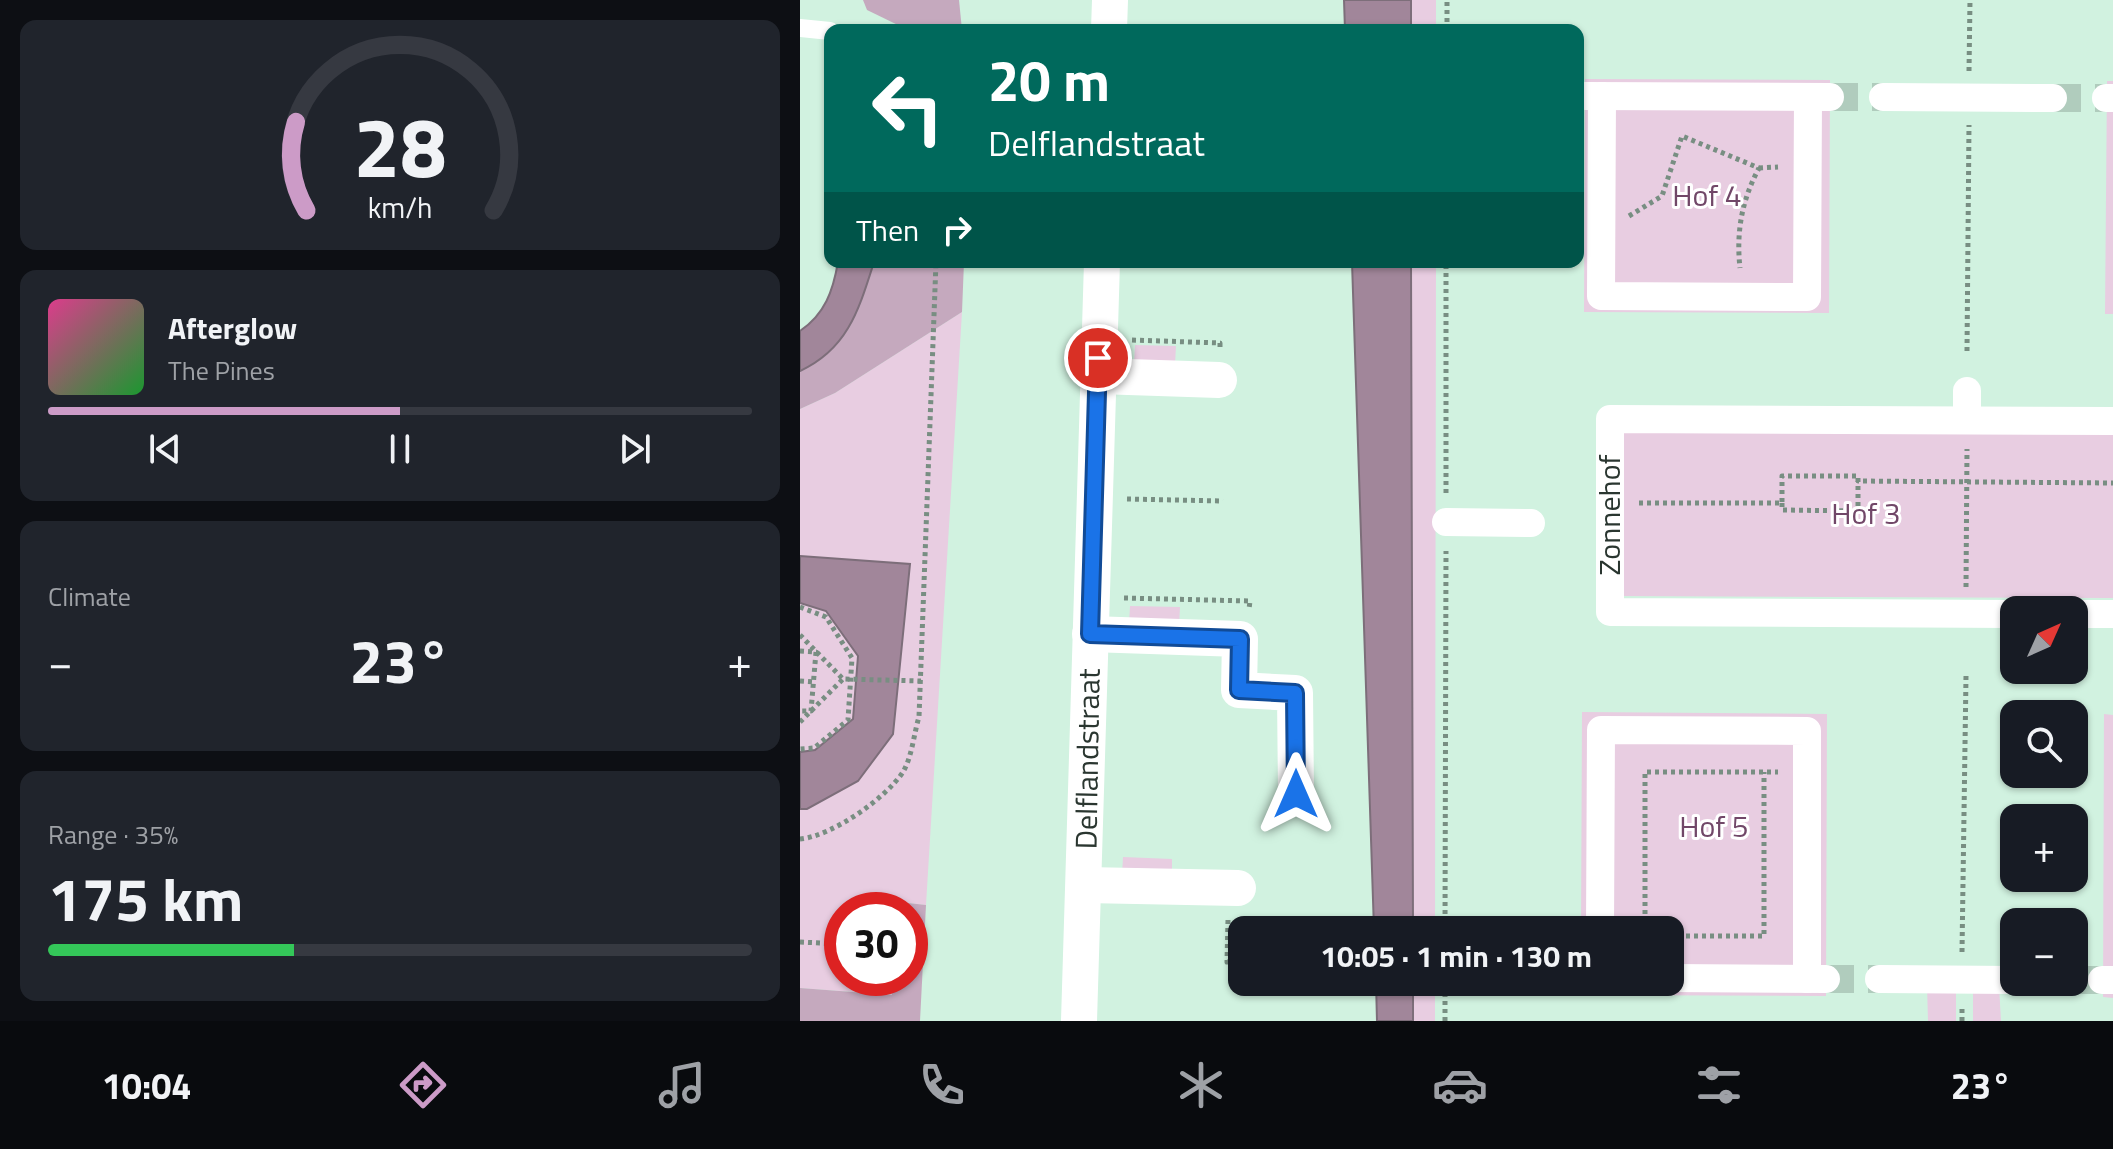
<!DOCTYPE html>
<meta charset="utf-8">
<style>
:root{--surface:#171b24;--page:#20242c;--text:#f1f3f6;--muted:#9ea1a6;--line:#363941;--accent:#cc9bc7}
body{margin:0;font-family:"Titillium Web",sans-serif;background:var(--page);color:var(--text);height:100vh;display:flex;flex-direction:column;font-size:30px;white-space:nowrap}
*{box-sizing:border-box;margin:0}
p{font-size:26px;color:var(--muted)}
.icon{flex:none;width:44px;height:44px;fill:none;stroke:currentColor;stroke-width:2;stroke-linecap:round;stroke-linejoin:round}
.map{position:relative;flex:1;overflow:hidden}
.panel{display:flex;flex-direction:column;gap:20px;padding:20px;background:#0d0f14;width:800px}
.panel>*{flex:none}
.guide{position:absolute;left:24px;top:24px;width:760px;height:244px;border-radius:16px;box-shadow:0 2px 6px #0004;background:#00695c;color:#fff;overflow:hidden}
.needle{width:52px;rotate:45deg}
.fabs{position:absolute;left:1200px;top:596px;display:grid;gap:16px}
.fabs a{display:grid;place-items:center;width:88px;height:88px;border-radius:16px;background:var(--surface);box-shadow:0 2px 6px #0004;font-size:40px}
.speed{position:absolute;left:24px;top:892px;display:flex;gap:16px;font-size:40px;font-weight:700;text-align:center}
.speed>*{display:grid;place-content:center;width:104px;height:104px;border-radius:50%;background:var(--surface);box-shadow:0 2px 6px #0004;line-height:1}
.speed .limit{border:12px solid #d22;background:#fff;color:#111}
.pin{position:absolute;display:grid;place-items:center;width:68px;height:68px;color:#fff;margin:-34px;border:4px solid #fff;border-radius:50%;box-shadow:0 2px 8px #0007}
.me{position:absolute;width:88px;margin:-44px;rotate:0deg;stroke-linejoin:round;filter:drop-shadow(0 0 6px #0008)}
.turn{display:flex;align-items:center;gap:28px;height:168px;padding:0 32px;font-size:36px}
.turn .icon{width:104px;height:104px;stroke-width:2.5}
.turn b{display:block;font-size:56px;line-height:68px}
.then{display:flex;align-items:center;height:76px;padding:0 32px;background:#0003;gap:16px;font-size:30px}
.big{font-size:60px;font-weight:700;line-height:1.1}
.panel .widget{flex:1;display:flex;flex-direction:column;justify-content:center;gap:12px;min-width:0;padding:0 28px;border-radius:16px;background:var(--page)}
.panel .dial{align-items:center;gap:0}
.dial svg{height:208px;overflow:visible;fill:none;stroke:var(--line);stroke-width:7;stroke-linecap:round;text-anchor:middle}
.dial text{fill:var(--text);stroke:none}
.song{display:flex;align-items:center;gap:24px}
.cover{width:96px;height:96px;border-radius:12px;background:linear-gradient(135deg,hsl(330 70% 55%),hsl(130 70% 35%))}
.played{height:8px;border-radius:4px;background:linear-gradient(90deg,var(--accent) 50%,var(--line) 50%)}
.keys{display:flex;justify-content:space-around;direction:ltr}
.heat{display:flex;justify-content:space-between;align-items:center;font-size:44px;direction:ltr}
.charge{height:12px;border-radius:6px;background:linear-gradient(90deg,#34c759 35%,var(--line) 0)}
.trip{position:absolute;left:428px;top:916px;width:456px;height:80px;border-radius:16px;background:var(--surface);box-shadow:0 2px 6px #0004;font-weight:700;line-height:80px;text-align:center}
.tabs{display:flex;height:128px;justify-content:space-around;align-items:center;background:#090b0e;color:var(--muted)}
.tabs .icon{width:56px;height:56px}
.tabs .current{color:var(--accent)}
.tabs b{font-size:36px;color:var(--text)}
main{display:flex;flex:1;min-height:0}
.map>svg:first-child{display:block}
.green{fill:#e8cde1}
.forest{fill:#c5a9be}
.water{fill:#a1869a;stroke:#7d6e7a;stroke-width:2}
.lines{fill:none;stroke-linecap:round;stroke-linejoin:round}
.pedestrian-tunnel{stroke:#b0ccbd;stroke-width:28;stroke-dasharray:28 14;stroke-linecap:butt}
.path{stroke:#788e82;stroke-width:5;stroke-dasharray:4 4;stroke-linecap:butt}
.service{stroke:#fff;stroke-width:18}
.pedestrian{stroke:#fff;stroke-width:28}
.minor{stroke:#fff;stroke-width:36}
.route-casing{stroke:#114b97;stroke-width:20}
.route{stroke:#1a73e8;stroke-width:14}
.labels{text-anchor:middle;stroke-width:6;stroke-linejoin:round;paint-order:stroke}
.park-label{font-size:30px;fill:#714768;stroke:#fff}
.street-label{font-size:30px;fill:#2a3630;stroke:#fff}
</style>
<main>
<section class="panel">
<div class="widget dial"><svg viewBox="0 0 100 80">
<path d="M14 69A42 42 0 1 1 86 69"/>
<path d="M14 69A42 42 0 0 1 10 35" stroke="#cc9bc7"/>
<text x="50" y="56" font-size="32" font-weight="700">28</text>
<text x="50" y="72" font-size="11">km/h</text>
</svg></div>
<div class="widget">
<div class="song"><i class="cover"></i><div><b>Afterglow</b><p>The Pines</p></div></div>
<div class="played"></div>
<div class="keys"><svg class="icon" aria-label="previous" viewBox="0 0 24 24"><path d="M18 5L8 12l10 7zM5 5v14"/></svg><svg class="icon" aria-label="pause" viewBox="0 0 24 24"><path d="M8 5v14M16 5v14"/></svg><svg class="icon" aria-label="next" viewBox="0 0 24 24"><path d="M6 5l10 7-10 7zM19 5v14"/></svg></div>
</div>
<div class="widget"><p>Climate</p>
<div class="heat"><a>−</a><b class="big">23°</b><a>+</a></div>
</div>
<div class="widget"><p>Range · 35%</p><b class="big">175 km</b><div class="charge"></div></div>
</section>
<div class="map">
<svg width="1313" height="1021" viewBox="0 0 1313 1021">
<rect width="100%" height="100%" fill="#d1f2e0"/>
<g class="green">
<rect x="611" y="0" width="25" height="30"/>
<path d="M 785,79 L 1030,80 L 1029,313 L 784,312 Z"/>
<path d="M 1307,81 L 1313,81 L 1313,314 L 1305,314 Z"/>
<path d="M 611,262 L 636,262 L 635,930 L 613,930 Z"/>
<path d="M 162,312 L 126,905 L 99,902 L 98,910 L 42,910 L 42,978 L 94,978 L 93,995 L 0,988 L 0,809 L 7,809 L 93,734 L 110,564 L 0,556 L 0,409 L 35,393 Z"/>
<path d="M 335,345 L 376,346 L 375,365 L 334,364 Z"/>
<path d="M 818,429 L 1313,431 L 1313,598 L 818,596 Z"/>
<path d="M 0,603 L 26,611 L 58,656 L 53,719 L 15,750 L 0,752 Z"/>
<path d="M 330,606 L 380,607 L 379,626 L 329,624 Z"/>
<path d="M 782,712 L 1027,714 L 1026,996 L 781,995 L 781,982 L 870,982 L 870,930 L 781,930 Z"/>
<path d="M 1304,714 L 1313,715 L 1313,998 L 1303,997 Z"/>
<path d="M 323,857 L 372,859 L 372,877 L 322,875 Z"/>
<rect x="613" y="982" width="22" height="39"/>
<path d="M 1127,985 L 1156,987 L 1156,1021 L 1128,1021 Z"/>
<path d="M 1173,986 L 1199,986 L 1201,1021 L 1173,1021 Z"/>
</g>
<g class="forest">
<path d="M 63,0 L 159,0 L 162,30 L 102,27 L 67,10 Z"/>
<path d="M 74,262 L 164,262 L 162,312 L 35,393 L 0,409 L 0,371 C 48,349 59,309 74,262 Z"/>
<path d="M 99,902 L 126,905 L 120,1021 L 0,1021 L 0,988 L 92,995 L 94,978 L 110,978 L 110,910 L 98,910 Z"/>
</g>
<g class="water">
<path d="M 544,0 L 611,0 L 611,30 L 545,30 Z"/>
<path d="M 38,262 L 74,262 C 59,309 48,349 0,371 L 0,331 C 25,314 33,291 38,262 Z"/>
<path d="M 552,262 L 611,262 L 613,930 L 574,930 Z"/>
<path d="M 0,556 L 110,564 L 93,734 L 58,781 L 7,809 L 0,809 L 0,752 L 15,750 L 53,719 L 58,656 L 26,611 L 0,603 Z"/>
<path d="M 576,982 L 613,982 L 613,1021 L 577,1021 Z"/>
</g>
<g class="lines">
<g class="pedestrian-tunnel">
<path d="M 1030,97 L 1083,97"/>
<path d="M 1253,98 L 1306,98"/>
<path d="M 1026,979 L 1079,979"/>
<path d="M 1274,980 L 1302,980"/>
</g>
<g class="path">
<path d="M 647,30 L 647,0"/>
<path d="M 1169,71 L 1170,0"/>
<path d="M 959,168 L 978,167"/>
<path d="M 829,216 L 862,196 L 882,136 L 959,168 C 942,200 936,231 940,268"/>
<path d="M 332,340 L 420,343 L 420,349"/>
<path d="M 1167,351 L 1169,125"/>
<path d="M 646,493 L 646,262"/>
<path d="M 327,499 L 423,501"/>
<path d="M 839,503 L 982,503 L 982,476 L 1058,476 L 1058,481 L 1313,483"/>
<path d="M 982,503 L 982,510 L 1058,511 L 1058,481"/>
<path d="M 1166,587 L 1167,449"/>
<path d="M 324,598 L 450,601 L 449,609"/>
<path d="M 0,607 L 26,617 L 52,658 L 48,720 L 14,748 L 0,749"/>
<path d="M 0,635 L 43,679 L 121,681"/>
<path d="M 0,651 L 16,652 L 11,711 L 0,711"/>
<path d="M 0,681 L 14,682"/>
<path d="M 0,722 L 43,679"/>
<path d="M 0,839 C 32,836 85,799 103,772 C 112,757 114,733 119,717 L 136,262"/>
<path d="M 428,920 L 427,962 L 442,962"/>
<path d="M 645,930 L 646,551"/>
<path d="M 845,930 L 845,772 L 978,772"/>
<path d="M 870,936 L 964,936 L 964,772"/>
<path d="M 0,942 L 42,944"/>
<path d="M 1162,952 L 1166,676"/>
<path d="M 645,1021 L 645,982"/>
<path d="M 1162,1021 L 1162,1006"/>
</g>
<path class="service" d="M 0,28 L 30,31"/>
<g class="pedestrian">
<path d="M 785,96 L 1030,97"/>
<path d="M 802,96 L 801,296 L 1001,297 L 1007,297 L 1008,97"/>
<path d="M 1083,97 L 1253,98"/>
<path d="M 1306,98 L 1313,98"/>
<path d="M 1167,420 L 1167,391"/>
<path d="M 646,522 L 731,523"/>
<path d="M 1214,614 L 810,612 L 810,419 L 1313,421"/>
<path d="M 1274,614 L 1313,614"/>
<path d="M 800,930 L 801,730 L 1007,731 L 1007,979"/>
<path d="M 870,978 L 1026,979"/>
<path d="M 1079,979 L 1214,980"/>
<path d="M 1302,980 L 1313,980"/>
</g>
<g class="minor">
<path d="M 309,30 L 310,0"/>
<path d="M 298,376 L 419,380"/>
<path d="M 290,634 L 440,639 L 439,690 L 495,693 L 496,794"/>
<path d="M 285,885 L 438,888"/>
<path d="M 279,1021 L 302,262"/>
</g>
</g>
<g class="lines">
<defs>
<path id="route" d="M 298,358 L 290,634 L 440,639 L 439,690 L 495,693 L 496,794"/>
</defs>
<use href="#route" class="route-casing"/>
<use href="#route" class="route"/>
</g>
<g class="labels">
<g class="park-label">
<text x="907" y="206">Hof 4</text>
<text x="1066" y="524">Hof 3</text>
<text x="914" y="837">Hof 5</text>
</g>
<g class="street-label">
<text transform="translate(810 515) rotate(-90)" y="10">Zonnehof</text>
<text transform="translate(288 759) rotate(-89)" y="10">Delflandstraat</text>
</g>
</g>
</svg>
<div class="fabs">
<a><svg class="needle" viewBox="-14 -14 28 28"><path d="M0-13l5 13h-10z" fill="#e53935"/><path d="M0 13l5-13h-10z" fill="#9ea1a6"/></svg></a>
<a><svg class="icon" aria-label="search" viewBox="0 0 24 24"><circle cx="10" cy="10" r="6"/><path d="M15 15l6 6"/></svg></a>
<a>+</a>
<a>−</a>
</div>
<div class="speed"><div class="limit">30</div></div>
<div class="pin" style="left:298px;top:358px;background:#d93025"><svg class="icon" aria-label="arrive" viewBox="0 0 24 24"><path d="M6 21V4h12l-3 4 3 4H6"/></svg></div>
<svg class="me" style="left:496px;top:794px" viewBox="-20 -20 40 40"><path d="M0-17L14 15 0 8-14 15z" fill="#1a73e8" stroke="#fff" stroke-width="4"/></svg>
<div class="trip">10:05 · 1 min · 130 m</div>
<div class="guide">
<div class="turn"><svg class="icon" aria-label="left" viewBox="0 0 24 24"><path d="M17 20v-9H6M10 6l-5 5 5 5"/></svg><div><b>20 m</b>Delflandstraat</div></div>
<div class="then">Then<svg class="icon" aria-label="right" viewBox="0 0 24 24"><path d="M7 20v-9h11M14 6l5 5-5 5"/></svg></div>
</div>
</div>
</main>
<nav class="tabs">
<b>10:04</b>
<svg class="icon current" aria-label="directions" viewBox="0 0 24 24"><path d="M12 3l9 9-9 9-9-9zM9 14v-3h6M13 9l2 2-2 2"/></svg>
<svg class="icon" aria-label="music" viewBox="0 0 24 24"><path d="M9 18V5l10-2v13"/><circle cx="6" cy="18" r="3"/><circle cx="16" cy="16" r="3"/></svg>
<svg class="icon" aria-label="phone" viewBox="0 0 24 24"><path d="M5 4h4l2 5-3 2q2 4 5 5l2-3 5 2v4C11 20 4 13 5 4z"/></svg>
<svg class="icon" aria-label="climate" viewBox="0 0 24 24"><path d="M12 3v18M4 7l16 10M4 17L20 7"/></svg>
<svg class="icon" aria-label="car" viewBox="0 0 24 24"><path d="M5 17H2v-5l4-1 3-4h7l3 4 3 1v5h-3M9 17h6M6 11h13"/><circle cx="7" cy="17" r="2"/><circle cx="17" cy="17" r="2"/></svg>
<svg class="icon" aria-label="filters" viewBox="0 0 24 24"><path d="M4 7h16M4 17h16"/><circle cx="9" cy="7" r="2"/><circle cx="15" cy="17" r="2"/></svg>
<b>23°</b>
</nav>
